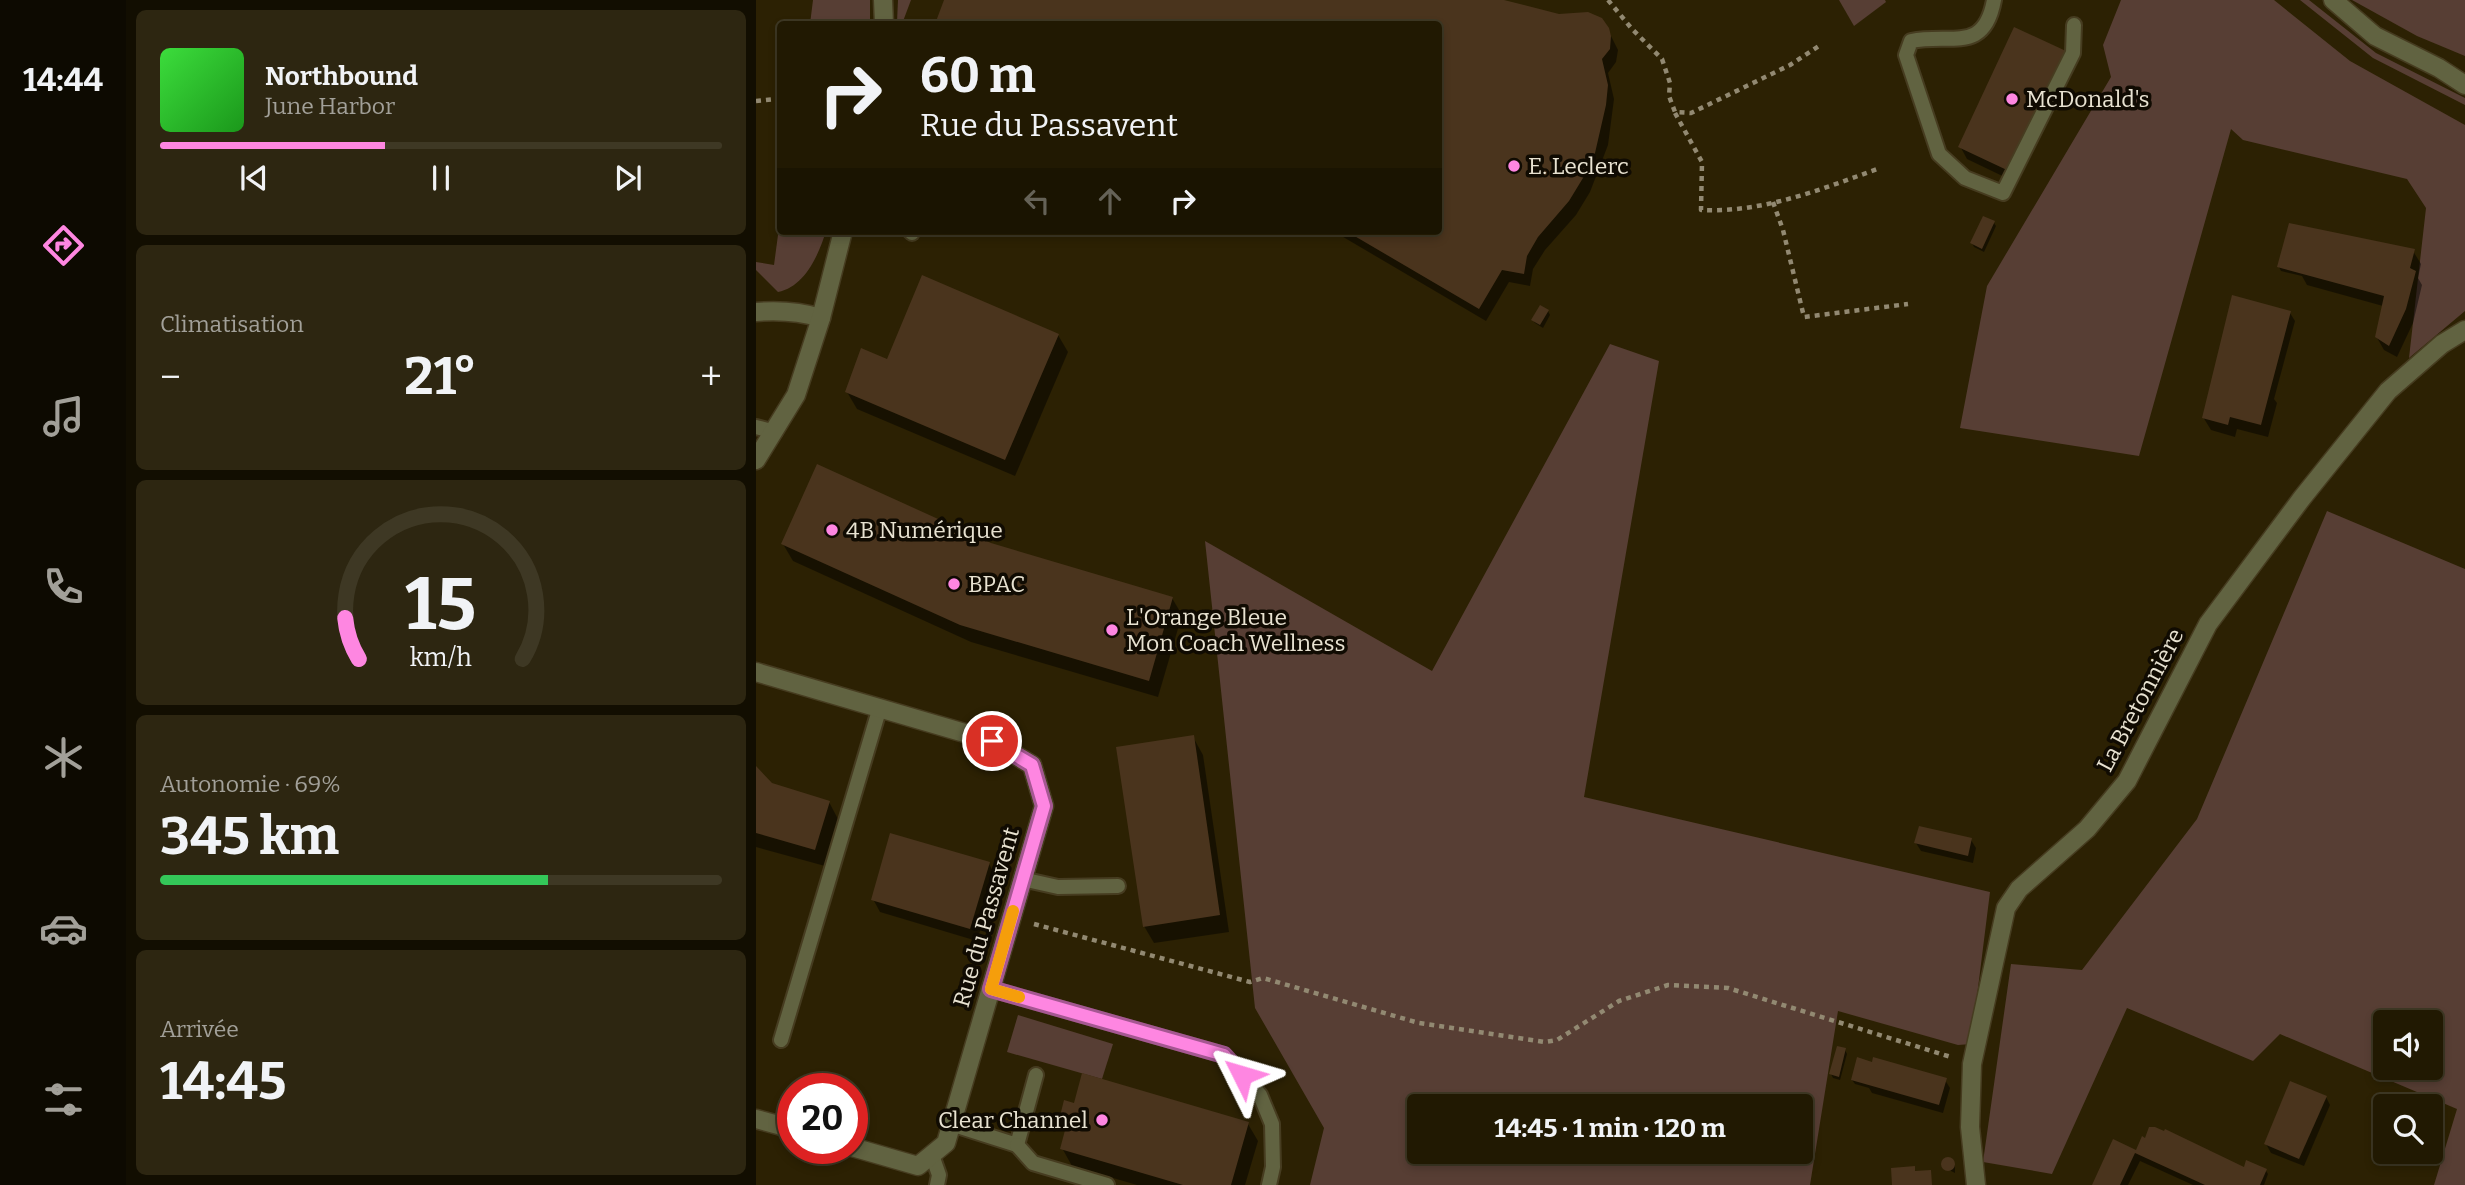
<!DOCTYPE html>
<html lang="fr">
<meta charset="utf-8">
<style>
:root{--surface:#211902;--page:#2d2611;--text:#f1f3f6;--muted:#a2a099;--line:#3e3824;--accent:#fe86e1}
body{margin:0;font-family:Bitter,serif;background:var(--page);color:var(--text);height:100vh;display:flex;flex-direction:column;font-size:26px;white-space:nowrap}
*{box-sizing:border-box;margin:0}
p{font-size:23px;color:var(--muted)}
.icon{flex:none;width:38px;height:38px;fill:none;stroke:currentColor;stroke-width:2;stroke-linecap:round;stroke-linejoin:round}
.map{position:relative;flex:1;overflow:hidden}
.side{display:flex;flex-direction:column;gap:10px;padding:10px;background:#120e01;width:630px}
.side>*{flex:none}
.top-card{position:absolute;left:21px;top:21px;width:665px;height:214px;border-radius:7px;box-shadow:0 4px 10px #0003,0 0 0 2px var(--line);background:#211902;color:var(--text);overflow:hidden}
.fabs{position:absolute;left:1617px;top:1010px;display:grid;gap:14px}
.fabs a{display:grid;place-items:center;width:70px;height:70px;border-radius:7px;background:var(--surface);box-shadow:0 4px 10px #0003,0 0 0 2px var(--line);font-size:35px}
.speed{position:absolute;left:21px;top:1073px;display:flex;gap:14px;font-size:35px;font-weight:700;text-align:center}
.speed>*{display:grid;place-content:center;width:91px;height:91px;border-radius:50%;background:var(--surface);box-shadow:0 4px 10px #0003,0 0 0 2px var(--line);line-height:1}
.speed .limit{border:10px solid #d22;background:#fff;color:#111}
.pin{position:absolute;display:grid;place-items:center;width:60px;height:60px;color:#fff;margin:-30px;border:4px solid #fff;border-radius:50%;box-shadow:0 2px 7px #0007}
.me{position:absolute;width:77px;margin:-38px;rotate:310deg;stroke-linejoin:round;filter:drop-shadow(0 0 5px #0008)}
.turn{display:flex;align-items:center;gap:24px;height:147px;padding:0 28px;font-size:32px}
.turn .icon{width:91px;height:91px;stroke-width:2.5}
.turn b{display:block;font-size:49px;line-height:60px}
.lanes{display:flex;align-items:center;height:66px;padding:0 28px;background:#0003;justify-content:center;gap:35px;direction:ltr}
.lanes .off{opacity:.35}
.big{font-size:52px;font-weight:700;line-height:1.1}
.side .widget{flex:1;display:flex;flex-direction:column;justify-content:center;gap:10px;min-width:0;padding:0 24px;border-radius:10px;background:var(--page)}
.side .dial{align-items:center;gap:0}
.dial svg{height:182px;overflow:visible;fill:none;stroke:var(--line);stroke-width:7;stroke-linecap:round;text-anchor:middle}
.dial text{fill:var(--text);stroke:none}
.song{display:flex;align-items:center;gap:21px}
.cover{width:84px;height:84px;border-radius:10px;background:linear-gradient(135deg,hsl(120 70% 55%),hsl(120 70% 35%))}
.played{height:7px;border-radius:4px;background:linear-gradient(90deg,var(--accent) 40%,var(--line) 40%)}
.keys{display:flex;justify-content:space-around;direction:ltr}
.heat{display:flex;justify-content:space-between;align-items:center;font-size:38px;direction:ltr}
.charge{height:10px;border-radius:5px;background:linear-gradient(90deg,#34c759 69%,var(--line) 0)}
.trip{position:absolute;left:651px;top:1094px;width:406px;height:70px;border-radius:7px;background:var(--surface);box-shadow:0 4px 10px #0003,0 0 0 2px var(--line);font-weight:700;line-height:70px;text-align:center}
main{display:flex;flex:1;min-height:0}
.tab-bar{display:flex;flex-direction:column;width:126px;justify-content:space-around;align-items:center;background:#0d0a01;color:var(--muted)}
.tab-bar .icon{width:49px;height:49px}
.tab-bar .current{color:var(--accent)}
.tab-bar b{font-size:32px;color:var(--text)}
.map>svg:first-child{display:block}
.green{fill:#573e34;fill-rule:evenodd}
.shadow{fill:#0007}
.building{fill:#4a341d}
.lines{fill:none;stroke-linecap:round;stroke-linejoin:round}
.lane-casing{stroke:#463c20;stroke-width:18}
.street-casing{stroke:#463c20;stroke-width:21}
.path{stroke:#928972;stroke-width:4.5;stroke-dasharray:5 5;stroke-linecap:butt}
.lane{stroke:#616341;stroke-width:14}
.street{stroke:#616341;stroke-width:18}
.route-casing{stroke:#a55792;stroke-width:18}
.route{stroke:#fe86e1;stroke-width:12}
.slow{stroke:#f59e0b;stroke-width:12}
.poi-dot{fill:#fe86e1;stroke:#100b02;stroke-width:2.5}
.labels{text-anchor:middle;stroke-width:7;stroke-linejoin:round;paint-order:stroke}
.poi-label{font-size:23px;fill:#e8e2d1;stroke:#100b02;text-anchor:start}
.street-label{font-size:23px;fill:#e8e2d1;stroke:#100b02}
</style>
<main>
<nav class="tab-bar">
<b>14:44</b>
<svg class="icon current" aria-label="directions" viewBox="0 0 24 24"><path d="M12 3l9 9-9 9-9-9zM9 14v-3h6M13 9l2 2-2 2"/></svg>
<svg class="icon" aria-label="music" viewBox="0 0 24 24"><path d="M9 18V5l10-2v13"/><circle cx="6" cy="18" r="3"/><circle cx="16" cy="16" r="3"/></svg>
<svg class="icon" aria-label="phone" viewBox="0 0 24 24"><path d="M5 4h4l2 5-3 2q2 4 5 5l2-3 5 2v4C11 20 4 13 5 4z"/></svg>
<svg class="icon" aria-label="climate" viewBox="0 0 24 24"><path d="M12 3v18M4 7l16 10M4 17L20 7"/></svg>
<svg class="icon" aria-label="car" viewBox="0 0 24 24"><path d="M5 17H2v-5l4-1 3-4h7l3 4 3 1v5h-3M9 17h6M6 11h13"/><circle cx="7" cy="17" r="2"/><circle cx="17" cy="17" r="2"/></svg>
<svg class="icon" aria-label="filters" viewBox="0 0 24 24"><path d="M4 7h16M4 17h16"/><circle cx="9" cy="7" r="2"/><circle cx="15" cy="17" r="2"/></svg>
</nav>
<section class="side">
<div class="widget">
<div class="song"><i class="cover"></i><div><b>Northbound</b><p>June Harbor</p></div></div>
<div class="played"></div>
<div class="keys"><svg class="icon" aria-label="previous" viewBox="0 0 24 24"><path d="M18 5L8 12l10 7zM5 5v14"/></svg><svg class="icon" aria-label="pause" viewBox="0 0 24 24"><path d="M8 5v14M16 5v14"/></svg><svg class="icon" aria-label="next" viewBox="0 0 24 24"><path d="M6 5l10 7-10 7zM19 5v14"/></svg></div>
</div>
<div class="widget"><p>Climatisation</p>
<div class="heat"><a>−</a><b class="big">21°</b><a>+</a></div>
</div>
<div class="widget dial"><svg viewBox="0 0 100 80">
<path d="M14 69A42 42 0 1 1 86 69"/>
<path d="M14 69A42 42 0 0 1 8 51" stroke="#fe86e1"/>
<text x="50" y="56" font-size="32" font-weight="700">15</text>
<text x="50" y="72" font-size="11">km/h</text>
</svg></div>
<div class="widget"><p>Autonomie · 69%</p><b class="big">345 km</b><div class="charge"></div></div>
<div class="widget"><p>Arrivée</p><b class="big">14:45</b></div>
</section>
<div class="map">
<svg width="1709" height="1185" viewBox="0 0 1709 1185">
<rect width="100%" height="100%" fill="#2c2103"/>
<g class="green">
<path d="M 57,0 L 114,0 L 114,24 L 54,24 Z"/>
<path d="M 142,0 L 155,0 L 146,24 L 141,22 Z"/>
<path d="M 1083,0 L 1129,0 L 1130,2 L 1098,26 Z"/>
<path d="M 1365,0 L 1518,0 L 1594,61 L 1709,125 L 1709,311 L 1653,358 L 1670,208 L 1651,179 L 1487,140 L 1475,129 L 1383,456 L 1204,428 L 1231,286 L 1355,77 L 1347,45 Z"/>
<path d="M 1544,0 L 1553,0 L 1620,53 L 1709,98 L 1709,105 L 1617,58 Z"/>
<path d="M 1596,0 L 1709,0 L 1709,56 L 1661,36 Z"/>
<path d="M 24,220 L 24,231 L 70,231 C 63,254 49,287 22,292 L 0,270 L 0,262 L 18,265 Z"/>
<path d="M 854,344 L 903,361 L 828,797 L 1234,892 L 1215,1044 L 1202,1045 L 1082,1011 L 1054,1185 L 554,1185 L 568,1128 L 499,1008 L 449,541 L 676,671 ZM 663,1106 L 1045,1106 L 1045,1152 L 663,1152 Z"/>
<path d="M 1571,511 L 1709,569 L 1709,1185 L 1678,1185 L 1701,1109 L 1524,1034 L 1497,1061 L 1371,1008 L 1296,1174 L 1227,1162 L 1255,964 L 1326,970 L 1441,819 ZM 1629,1022 L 1675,1022 L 1675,1068 L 1629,1068 Z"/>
<path d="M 262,1015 L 357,1044 L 346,1079 L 251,1052 Z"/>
</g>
<g class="shadow">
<path d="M 192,0 L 745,0 L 757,5 L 849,24 L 862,50 L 860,62 L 852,73 L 858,99 L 852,145 L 834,192 L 820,215 L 789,250 L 777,269 L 774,286 L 753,282 L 730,321 L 577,231 L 682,231 L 682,24 L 182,24 Z"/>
<path d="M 1308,53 L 1316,66 L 1261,183 L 1211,159 L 1204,146 Z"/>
<path d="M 1238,223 L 1240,226 L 1228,252 L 1218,247 L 1216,243 Z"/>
<path d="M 544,231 L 556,231 L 553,236 Z"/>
<path d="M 1657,251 L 1665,264 L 1662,278 L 1666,285 L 1657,323 L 1641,357 L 1628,350 L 1620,336 L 1627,306 L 1551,285 L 1546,276 L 1525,271 L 1523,267 Z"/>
<path d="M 792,311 L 794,315 L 787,328 L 779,323 L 777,320 Z"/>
<path d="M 1534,313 L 1539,321 L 1518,399 L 1521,403 L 1512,437 L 1481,429 L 1479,437 L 1455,430 L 1447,417 Z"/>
<path d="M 302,335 L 312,352 L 259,476 L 101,409 L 91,392 L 132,361 Z"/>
<path d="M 27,544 L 234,544 L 416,598 L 426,615 L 402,697 L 215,642 L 37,561 Z"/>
<path d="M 437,737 L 447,755 L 473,932 L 398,943 L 388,926 Z"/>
<path d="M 0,768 L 15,784 L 73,802 L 82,819 L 69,866 L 0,847 Z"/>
<path d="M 1215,840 L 1220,848 L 1217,863 L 1165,851 L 1160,843 Z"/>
<path d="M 233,864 L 240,877 L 221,941 L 124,912 L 117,899 Z"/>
<path d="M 1089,1050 L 1091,1054 L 1084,1080 L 1077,1078 L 1075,1074 Z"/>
<path d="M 1096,1080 L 1189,1080 L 1194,1088 L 1187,1113 L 1116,1093 L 1113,1088 L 1099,1084 Z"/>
<path d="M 1570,1097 L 1574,1105 L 1548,1166 L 1515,1153 L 1510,1144 Z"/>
<path d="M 305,1116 L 492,1124 L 502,1141 L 489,1185 L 381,1185 L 316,1166 L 306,1148 L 312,1127 Z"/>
<path d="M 1358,1141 L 1381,1152 L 1510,1171 L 1512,1174 L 1508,1185 L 1437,1185 L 1384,1161 L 1372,1185 L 1337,1185 Z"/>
<path d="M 1193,1159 L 1199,1166 L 1199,1173 L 1189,1168 L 1187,1164 Z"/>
</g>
<g class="building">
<path d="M 188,0 L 748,0 L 803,14 L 832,12 L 846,18 L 853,28 L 855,36 L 854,49 L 846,59 L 852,85 L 850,105 L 839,153 L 827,178 L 813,201 L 782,237 L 771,256 L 768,274 L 746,270 L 723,309 L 590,231 L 682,231 L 682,24 L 179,24 Z"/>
<path d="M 1258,27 L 1310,51 L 1253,171 L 1202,147 Z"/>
<path d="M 1227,216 L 1239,221 L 1226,249 L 1214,243 Z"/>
<path d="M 1533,223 L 1659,249 L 1654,268 L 1660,271 L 1650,309 L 1633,346 L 1619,337 L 1628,296 L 1521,267 Z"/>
<path d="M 166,275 L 303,334 L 249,460 L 89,392 L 105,348 L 131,359 Z"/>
<path d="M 1476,295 L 1535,311 L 1505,425 L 1474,417 L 1472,425 L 1446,418 Z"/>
<path d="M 784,305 L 793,310 L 784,325 L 775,320 Z"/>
<path d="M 61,464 L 235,543 L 417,597 L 393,681 L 204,625 L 25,544 Z"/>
<path d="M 438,735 L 464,915 L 387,927 L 360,747 Z"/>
<path d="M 0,766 L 16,783 L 74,801 L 59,850 L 0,833 Z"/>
<path d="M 1163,826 L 1216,838 L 1212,856 L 1158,843 Z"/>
<path d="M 134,833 L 234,862 L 214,929 L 115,900 Z"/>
<path d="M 1081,1046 L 1090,1048 L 1083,1077 L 1073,1074 Z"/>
<path d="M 1101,1057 L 1116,1062 L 1117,1057 L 1191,1078 L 1183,1105 L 1095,1080 Z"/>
<path d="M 326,1073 L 493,1122 L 475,1185 L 427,1185 L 304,1149 L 312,1119 L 304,1116 L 308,1100 L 318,1103 Z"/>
<path d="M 1534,1081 L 1571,1096 L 1543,1159 L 1508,1144 Z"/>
<path d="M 1393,1127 L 1399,1127 L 1408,1131 L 1409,1129 L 1488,1167 L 1490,1160 L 1511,1169 L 1504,1185 L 1449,1185 L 1379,1153 L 1364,1185 L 1336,1185 L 1357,1139 L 1380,1150 L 1386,1136 L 1389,1138 Z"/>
<circle cx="1192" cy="1164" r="7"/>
<path d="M 1159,1166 L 1159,1171 L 1175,1170 L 1176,1185 L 1136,1185 L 1135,1168 Z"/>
</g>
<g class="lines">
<defs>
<g id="lane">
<path d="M 1238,0 C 1228,54 1196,33 1155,41 L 1150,55 L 1183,154 L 1209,178 L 1247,193 L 1317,53 L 1318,25"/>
<path d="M 154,231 L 156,233"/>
<path d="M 0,427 L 19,432"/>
<path d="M 266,879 L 302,887 L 362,886"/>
<path d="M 235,989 L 468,1055 L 504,1095 L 516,1124 L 517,1167 L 513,1185"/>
<path d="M 25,1040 L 124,707"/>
<path d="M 195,1124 L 261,1145 L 280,1075"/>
<path d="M 261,1145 L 277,1163 L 351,1185"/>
<path d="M 176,1155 L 183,1175 L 181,1185"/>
</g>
<g id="street">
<path d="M 127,0 L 128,24"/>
<path d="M 1577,0 L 1619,36 L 1683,68 L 1709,85"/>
<path d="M 0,312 C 23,310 42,311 65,318"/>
<path d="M 0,460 L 40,395 L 65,318 L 87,231"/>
<path d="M 0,672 L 236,741 L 276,765 L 288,806 L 190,1143 L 162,1166 L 96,1147"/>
<path d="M 0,1119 L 37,1129"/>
<path d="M 1220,1185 L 1214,1127 L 1216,1064 L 1250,908 L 1263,889 L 1331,829 L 1371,781 L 1452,624 L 1546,498 L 1632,391 L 1686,344 L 1709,330"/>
</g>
</defs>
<use href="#lane" class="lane-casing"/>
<use href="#street" class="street-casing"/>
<g class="path">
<path d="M 852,0 L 876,29 L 906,59 L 914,83 L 913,96 L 919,112 L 935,113 L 1034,65 L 1066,44"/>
<path d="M 0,101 L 21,99"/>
<path d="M 919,113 L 946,162 L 945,210 C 1007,213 1066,189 1124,168"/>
<path d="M 1017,202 L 1027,230 L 1048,317 L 1152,304"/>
<path d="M 278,924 L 494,982 L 507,978 L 663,1023 L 789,1042 L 801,1040 L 863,1001 L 912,985 L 972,988 L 1195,1057"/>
</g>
<use href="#lane" class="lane"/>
<use href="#street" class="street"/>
</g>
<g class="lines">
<defs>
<path id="route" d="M 236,741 L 276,765 L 288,806 L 235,989 L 468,1055 L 486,1075"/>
</defs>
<use href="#route" class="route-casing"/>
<use href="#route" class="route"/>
<path class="slow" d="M 257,911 L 235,989 L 263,997"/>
</g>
<g class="poi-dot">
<circle cx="1256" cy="99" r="7"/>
<circle cx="758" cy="166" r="7"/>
<circle cx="76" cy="530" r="7"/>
<circle cx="198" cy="584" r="7"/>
<circle cx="356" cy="630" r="7"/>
<circle cx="346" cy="1120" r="7"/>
</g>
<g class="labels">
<g class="poi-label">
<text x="1270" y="107">McDonald's</text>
<text x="772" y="174">E. Leclerc</text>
<text x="90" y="538">4B Numérique</text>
<text x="212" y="592">BPAC</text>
<text x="370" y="625">L'Orange Bleue<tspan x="370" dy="26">Mon Coach Wellness</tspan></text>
<text x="332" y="1128" text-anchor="end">Clear Channel</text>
</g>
<g class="street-label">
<text transform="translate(1384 700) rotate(-62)" y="8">La Bretonnière</text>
<text transform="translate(230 917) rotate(-74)" y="8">Rue du Passavent</text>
</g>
</g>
</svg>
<div class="fabs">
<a><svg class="icon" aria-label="sound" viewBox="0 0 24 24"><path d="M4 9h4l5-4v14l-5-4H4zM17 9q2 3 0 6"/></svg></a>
<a><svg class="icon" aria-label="search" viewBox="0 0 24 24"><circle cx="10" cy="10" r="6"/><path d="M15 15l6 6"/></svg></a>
</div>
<div class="speed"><div class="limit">20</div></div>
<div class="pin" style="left:236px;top:741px;background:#d93025"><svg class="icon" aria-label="arrive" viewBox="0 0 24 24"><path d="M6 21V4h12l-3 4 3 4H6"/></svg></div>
<svg class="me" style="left:486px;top:1075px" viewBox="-20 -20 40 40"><path d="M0-17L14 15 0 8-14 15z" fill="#fe86e1" stroke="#fff" stroke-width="4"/></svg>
<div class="trip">14:45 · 1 min · 120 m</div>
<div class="top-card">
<div class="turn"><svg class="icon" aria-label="right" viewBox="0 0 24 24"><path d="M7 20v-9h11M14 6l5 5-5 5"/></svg><div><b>60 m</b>Rue du Passavent</div></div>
<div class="lanes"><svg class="icon off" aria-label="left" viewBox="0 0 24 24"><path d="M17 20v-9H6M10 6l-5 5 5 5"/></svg><svg class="icon off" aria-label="ahead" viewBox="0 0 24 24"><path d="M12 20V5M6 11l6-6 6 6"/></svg><svg class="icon" aria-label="right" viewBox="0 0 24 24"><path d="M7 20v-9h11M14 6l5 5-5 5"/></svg></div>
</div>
</div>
</main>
